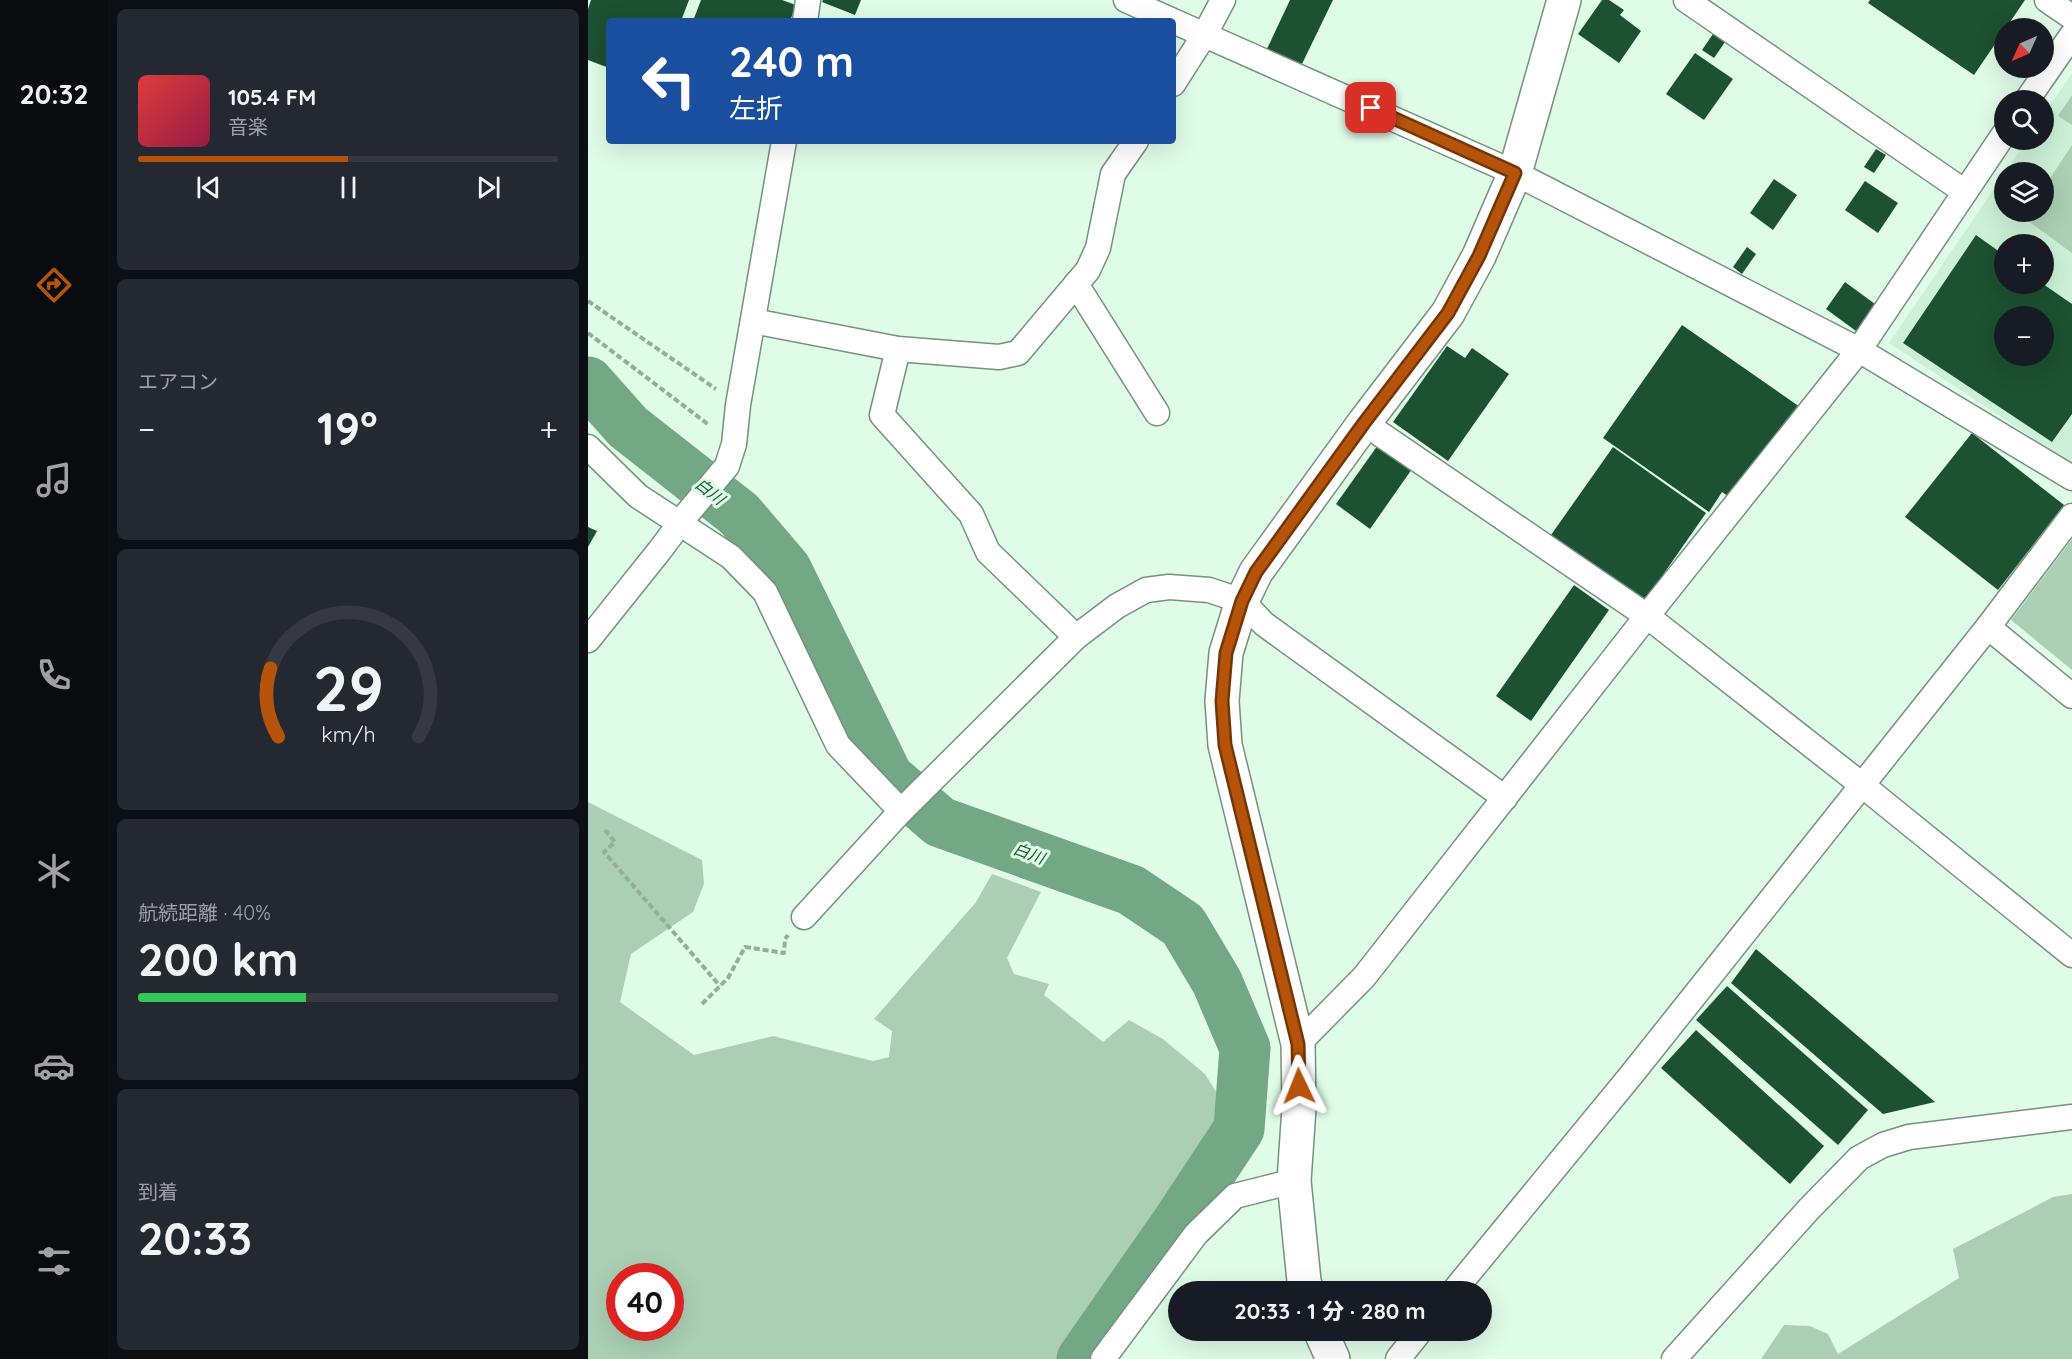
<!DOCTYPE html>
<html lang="ja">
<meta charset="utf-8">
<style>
:root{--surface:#171b24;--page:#242831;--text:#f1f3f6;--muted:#9ea1a6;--line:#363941;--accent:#b45309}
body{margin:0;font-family:Quicksand,"Noto Sans JP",sans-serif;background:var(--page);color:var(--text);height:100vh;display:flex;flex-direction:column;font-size:22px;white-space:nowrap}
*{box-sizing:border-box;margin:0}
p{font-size:20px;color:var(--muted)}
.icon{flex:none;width:33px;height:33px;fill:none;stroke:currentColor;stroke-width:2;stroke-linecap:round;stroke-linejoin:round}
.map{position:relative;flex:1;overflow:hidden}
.drawer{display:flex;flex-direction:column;gap:9px;padding:9px;background:#0d0f14;width:480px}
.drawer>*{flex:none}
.top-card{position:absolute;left:18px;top:18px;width:570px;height:126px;border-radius:6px;box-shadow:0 6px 24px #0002;background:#1a4fa0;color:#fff;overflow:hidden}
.needle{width:39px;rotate:225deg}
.tools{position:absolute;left:1406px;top:18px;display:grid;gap:12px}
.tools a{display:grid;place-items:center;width:60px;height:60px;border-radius:50%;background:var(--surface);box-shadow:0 6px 24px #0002;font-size:30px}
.speed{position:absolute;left:18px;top:1263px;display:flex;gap:12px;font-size:30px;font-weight:700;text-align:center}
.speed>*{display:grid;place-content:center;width:78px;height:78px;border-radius:50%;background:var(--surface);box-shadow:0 6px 24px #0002;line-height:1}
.speed .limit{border:9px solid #d22;background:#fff;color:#111}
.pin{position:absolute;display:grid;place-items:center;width:51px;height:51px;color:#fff;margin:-26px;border-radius:12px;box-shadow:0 3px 9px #0006}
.me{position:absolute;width:66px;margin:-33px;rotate:358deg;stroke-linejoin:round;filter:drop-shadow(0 0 4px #0008)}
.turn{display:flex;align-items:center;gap:21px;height:126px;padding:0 24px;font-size:27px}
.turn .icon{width:78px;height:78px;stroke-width:2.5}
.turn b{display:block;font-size:42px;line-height:51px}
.big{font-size:45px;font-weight:800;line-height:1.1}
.drawer .widget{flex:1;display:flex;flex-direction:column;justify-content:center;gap:9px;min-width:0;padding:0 21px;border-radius:9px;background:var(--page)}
.drawer .dial{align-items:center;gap:0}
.dial svg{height:156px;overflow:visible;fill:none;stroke:var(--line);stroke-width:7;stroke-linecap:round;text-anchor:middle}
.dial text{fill:var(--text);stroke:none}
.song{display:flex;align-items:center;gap:18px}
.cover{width:72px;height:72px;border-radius:9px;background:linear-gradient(135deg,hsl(0 70% 55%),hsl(340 70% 35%))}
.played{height:6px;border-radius:3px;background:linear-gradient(90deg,var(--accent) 50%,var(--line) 50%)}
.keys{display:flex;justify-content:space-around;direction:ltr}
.heat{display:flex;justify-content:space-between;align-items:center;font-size:33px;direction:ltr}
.charge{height:9px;border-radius:4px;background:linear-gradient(90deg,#34c759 40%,var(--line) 0)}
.trip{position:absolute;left:580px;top:1281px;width:324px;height:60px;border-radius:30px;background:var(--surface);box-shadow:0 6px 24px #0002;font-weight:800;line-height:60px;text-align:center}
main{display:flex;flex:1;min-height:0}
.dock{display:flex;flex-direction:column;width:108px;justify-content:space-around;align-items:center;background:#090b0e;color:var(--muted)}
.dock .icon{width:42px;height:42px}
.dock .active{color:var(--accent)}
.dock b{font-size:27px;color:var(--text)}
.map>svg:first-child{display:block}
.built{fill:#cdf1d8;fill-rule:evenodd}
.green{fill:#abcfb5;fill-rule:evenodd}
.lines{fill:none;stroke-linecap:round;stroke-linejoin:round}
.river{stroke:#72a883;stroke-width:51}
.building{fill:#1c5131;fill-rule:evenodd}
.street-casing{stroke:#76917e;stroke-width:27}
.secondary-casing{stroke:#76917e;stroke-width:36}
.path{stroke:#96ac9c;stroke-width:4;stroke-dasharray:6 3;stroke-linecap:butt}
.street{stroke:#fff;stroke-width:24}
.secondary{stroke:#fff;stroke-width:33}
.route-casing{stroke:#753606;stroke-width:15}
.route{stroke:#b45309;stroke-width:10}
.labels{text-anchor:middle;stroke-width:6;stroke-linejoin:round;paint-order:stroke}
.water-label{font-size:16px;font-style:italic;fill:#1a5834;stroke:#dffce7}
</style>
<main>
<nav class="dock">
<b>20:32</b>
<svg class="icon active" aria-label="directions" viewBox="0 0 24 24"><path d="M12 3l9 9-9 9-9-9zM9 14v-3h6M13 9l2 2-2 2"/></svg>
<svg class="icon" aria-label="music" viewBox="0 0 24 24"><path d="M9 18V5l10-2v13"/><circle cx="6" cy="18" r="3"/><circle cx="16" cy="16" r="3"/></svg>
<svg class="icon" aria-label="phone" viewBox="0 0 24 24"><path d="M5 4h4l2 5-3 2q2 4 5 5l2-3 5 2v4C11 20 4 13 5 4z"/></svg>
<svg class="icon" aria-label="climate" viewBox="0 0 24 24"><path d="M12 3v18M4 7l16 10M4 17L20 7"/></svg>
<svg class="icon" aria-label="car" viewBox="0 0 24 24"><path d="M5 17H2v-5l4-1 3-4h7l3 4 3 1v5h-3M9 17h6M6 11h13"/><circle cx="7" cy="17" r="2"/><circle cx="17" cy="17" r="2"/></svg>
<svg class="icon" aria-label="filters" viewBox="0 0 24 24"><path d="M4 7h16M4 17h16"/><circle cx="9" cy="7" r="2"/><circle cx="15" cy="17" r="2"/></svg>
</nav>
<section class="drawer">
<div class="widget">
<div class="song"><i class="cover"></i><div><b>105.4 FM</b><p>音楽</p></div></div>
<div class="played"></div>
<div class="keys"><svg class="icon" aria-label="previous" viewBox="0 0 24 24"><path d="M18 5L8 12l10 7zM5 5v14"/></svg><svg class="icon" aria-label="pause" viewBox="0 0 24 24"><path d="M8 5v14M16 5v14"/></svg><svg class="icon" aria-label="next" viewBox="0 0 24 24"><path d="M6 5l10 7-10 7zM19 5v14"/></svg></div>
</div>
<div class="widget"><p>エアコン</p>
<div class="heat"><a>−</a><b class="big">19°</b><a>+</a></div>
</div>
<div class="widget dial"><svg viewBox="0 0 100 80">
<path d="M14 69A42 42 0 1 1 86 69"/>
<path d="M14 69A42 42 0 0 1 10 34" stroke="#b45309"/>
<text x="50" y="56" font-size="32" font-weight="700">29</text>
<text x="50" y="72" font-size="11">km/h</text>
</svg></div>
<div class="widget"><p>航続距離 · 40%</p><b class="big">200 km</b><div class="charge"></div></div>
<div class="widget"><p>到着</p><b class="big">20:33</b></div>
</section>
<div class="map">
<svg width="1484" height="1359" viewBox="0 0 1484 1359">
<rect width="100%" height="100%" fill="#dffce7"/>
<path class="built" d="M 1484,73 L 1484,464 L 1301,343 L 1416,174 L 1416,212 L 1455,212 L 1455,172 L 1417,172 L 1439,140 L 1455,140 L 1455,116 ZM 1416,244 L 1455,244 L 1455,284 L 1416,284 ZM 1416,316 L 1455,316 L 1455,356 L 1416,356 Z"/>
<g class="green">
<path d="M 1484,95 L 1484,125 L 1470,116 Z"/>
<path d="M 1484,145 L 1484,253 L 1436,218 L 1440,212 L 1455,212 L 1455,189 Z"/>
<path d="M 1484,539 L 1484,670 L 1423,620 Z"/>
<path d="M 0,802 L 114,860 L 116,884 L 105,912 L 43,954 L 32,1002 L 106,1055 L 185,1036 L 285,1061 L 301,1057 L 304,1031 L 286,1019 L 388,902 L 404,874 L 453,892 L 419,958 L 426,974 L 461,984 L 456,995 L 515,1042 L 541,1020 L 575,1039 L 617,1074 L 632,1098 L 635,1121 L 627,1141 L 565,1241 L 485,1359 L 0,1359 ZM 32,1276 L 82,1276 L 82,1328 L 32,1328 Z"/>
<path d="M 1484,1194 L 1484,1359 L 1173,1359 L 1196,1325 L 1222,1326 L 1240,1334 L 1250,1354 L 1371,1278 L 1365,1249 L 1465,1197 Z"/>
</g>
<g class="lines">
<path class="river" d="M 0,382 L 40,427 L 151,514 L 198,569 L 300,777 L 352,822 L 543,890 L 595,925 L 629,982 L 657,1048 L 651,1129 L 589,1223 L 494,1359"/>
</g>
<g class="building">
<path d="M 3,0 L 101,0 L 93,21 L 21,21 L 21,68 L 0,60 L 0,9 Z"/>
<path d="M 113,0 L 194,0 L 208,5 L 202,21 L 105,21 Z"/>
<path d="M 235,0 L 273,0 L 267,15 L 234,2 Z"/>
<path d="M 702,0 L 745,0 L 713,66 L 679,49 Z"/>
<path d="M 1014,0 L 1021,0 L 1036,10 L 1032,15 L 1053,31 L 1031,63 L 990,34 Z"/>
<path d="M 1282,0 L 1437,0 L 1386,75 L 1280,3 Z"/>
<path d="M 1125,34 L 1137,42 L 1126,58 L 1114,50 Z"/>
<path d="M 1107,53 L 1145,79 L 1116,120 L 1078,94 Z"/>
<path d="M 1288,149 L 1298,155 L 1286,173 L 1276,167 Z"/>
<path d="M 1186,179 L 1209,195 L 1185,230 L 1162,213 Z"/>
<path d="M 1277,181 L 1310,203 L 1290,233 L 1257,210 Z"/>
<path d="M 1388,235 L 1416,255 L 1416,284 L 1455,284 L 1484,304 L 1484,414 L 1464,442 L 1315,343 ZM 1416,316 L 1455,316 L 1455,356 L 1416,356 Z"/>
<path d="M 1159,247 L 1168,254 L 1154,274 L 1145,267 Z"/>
<path d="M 1257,282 L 1287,304 L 1268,331 L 1238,309 Z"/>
<path d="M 1094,325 L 1212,407 L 1147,501 L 1134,492 L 1121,512 L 1015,438 Z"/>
<path d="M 859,346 L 877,358 L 884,348 L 921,374 L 860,461 L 805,422 Z"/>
<path d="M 1384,433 L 1476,505 L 1410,590 L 1317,517 Z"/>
<path d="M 790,445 L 824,469 L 782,529 L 748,504 Z"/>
<path d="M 1025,447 L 1118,513 L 1056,602 L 963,535 Z"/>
<path d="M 0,527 L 9,531 L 0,547 Z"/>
<path d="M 986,585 L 1021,610 L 943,721 L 908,696 Z"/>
<path d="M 1168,949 L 1347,1102 L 1295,1114 L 1143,983 Z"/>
<path d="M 1139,986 L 1280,1110 L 1250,1145 L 1108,1020 Z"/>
<path d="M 1108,1030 L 1236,1146 L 1202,1184 L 1073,1068 Z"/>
</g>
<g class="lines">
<defs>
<g id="street">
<path d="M 538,0 L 927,173 L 1271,350 L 1484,478"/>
<path d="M 1098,0 L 1377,192"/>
<path d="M 1459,0 L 1484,17"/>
<path d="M 217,21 L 220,0"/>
<path d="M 585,84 L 617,34 L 635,0"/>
<path d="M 1439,100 L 1484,35"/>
<path d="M 488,284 L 569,413"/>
<path d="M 165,321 L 310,349 L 411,357 L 430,353 L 500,270 L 510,248 L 525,174 L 548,141"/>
<path d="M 310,349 L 294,415 L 383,514 L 400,552 L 488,637"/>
<path d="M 776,423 L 1059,616 L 1274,785 L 1484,955"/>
<path d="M 0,447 L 50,496 L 143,557 L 177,592 L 250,745 L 313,811"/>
<path d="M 1484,516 L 1400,627 L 1484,696"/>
<path d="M 0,640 L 72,550 L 99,514 L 139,466 L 146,444 L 150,405 L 196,141"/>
<path d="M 216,917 L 313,811 L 488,637 L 529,606 L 558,590 L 581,587 L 621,590 L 654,601 L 676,624 L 917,798"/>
<path d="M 710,1044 L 776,977 L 1059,616 L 1271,350 L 1416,134"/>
<path d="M 865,1292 L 1044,1074 L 1400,627"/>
<path d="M 515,1359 L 608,1234 L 647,1196 L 706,1181"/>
<path d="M 810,1359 L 833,1330"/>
<path d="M 1086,1359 L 1221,1209 L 1271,1158 L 1295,1145 L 1321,1137 L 1484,1117"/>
</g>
<g id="secondary">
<path d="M 719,1292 L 716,1281 L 706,1181 L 711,1108 L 710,1044 L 637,745 L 634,701 L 638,653 L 654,601 L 668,572 L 776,423 L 860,313 L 891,256 L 927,173 L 976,0"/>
<path d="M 732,1330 L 745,1359"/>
</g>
</defs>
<use href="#street" class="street-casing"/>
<use href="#secondary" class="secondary-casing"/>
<g class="path">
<path d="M 0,301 L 128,389"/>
<path d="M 0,333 L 121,425"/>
<path d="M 17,830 L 27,842 L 16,852 L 132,986"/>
<path d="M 114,1004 L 140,978 L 157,947 L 196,953 L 197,939 L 200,935"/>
</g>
<use href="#street" class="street"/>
<use href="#secondary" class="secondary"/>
</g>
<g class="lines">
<defs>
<path id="route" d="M 711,1086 L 710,1044 L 637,745 L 634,701 L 638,653 L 654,601 L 668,572 L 776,423 L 860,313 L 891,256 L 927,173 L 783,108"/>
</defs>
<use href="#route" class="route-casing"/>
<use href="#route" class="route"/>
</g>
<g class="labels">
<g class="water-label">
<text transform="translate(122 491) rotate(38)" y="6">白川</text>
<text transform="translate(441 853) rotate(20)" y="6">白川</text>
</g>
</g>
</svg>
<div class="tools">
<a><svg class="needle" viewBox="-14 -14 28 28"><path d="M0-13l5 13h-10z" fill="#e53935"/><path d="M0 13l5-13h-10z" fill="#9ea1a6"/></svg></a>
<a><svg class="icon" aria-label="search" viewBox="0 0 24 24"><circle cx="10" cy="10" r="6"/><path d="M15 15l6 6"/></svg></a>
<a><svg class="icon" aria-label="layers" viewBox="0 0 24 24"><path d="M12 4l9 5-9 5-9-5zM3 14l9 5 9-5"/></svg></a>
<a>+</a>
<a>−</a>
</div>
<div class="speed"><div class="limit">40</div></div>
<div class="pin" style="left:783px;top:108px;background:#d93025"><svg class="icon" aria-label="arrive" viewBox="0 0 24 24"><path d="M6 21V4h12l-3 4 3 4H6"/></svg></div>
<svg class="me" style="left:711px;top:1086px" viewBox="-20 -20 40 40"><path d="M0-17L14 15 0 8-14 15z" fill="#b45309" stroke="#fff" stroke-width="4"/></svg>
<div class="trip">20:33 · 1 分 · 280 m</div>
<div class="top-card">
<div class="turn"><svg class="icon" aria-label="left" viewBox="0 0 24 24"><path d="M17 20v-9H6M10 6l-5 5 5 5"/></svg><div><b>240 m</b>左折</div></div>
</div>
</div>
</main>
